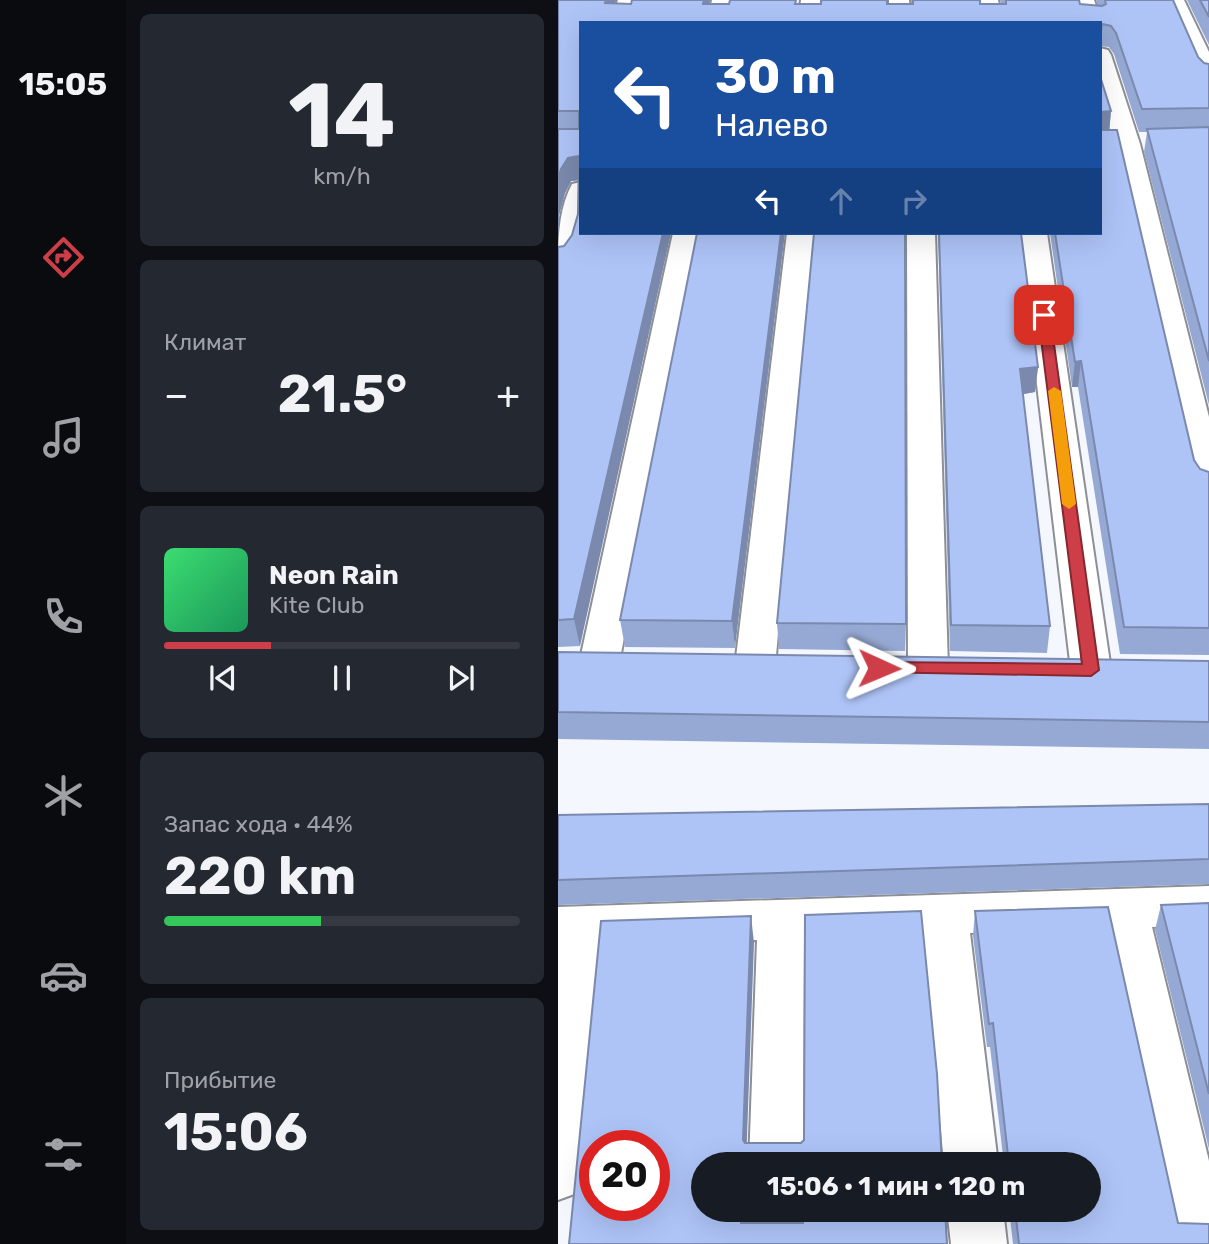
<!DOCTYPE html>
<html lang="ru">
<meta charset="utf-8">
<style>
:root{--surface:#171b24;--page:#242831;--text:#f1f3f6;--muted:#9ea1a6;--line:#363941;--accent:#ce3e49}
body{margin:0;font-family:Rubik,sans-serif;background:var(--page);color:var(--text);height:100vh;display:flex;flex-direction:column;font-size:26px;white-space:nowrap}
*{box-sizing:border-box;margin:0}
p{font-size:23px;color:var(--muted)}
.icon{flex:none;width:38px;height:38px;fill:none;stroke:currentColor;stroke-width:2;stroke-linecap:round;stroke-linejoin:round}
.map{position:relative;flex:1;overflow:hidden}
.sheet{display:flex;flex-direction:column;gap:14px;padding:14px;background:#0d0f14;width:432px}
.sheet>*{flex:none}
.guide{position:absolute;left:21px;top:21px;width:523px;height:214px;border-radius:0px;box-shadow:0 7px 28px #0002;background:#1a4fa0;color:#fff;overflow:hidden}
.speed{position:absolute;left:21px;top:1130px;display:flex;gap:14px;font-size:35px;font-weight:700;text-align:center}
.speed>*{display:grid;place-content:center;width:91px;height:91px;border-radius:50%;background:var(--surface);box-shadow:0 7px 28px #0002;line-height:1}
.speed .limit{border:10px solid #d22;background:#fff;color:#111}
.pin{position:absolute;display:grid;place-items:center;width:60px;height:60px;color:#fff;margin:-30px;border-radius:14px;box-shadow:0 4px 10px #0006}
.me{position:absolute;width:77px;margin:-38px;rotate:91deg;stroke-linejoin:round;filter:drop-shadow(0 0 5px #0008)}
.turn{display:flex;align-items:center;gap:24px;height:147px;padding:0 21px;font-size:32px}
.turn .icon{width:91px;height:91px;stroke-width:2.5}
.turn b{display:block;font-size:49px;line-height:60px}
.lanes{display:flex;align-items:center;height:66px;padding:0 21px;background:#0003;justify-content:center;gap:35px;direction:ltr}
.lanes .off{opacity:.35}
.big{font-size:52px;font-weight:700;line-height:1.1}
.sheet .card{flex:1;display:flex;flex-direction:column;justify-content:center;gap:10px;min-width:0;padding:0 24px;border-radius:10px;background:var(--page)}
.sheet .dial{align-items:center;gap:0}
.dial b{font-size:91px;line-height:1}
.song{display:flex;align-items:center;gap:21px}
.cover{width:84px;height:84px;border-radius:10px;background:linear-gradient(135deg,hsl(140 70% 55%),hsl(150 70% 35%))}
.played{height:7px;border-radius:4px;background:linear-gradient(90deg,var(--accent) 30%,var(--line) 30%)}
.keys{display:flex;justify-content:space-around;direction:ltr}
.heat{display:flex;justify-content:space-between;align-items:center;font-size:38px;direction:ltr}
.charge{height:10px;border-radius:5px;background:linear-gradient(90deg,#34c759 44%,var(--line) 0)}
.trip{position:absolute;left:133px;top:1152px;width:410px;height:70px;border-radius:35px;background:var(--surface);box-shadow:0 7px 28px #0002;font-weight:700;line-height:70px;text-align:center}
main{display:flex;flex:1;min-height:0}
.dock{display:flex;flex-direction:column;width:126px;justify-content:space-around;align-items:center;background:#090b0e;color:var(--muted)}
.dock .icon{width:49px;height:49px}
.dock .current{color:var(--accent)}
.dock b{font-size:32px;color:var(--text)}
.map>svg:first-child{display:block}
.lines{fill:none;stroke-linecap:round;stroke-linejoin:round}
.minor-casing{stroke:#8c8f94;stroke-width:4}
.minor{fill:#fff;fill-rule:evenodd}
.wall{fill:#96a9d4}
.shaded-wall{fill:#7a89ad}
.building{fill:#aec4f7;stroke:#7a89ad;stroke-width:2;fill-rule:evenodd}
.route{fill:#ce3e49;stroke:#86282f;stroke-width:2}
.slow{fill:#f59e0b}
</style>
<main>
<nav class="dock">
<b>15:05</b>
<svg class="icon current" aria-label="directions" viewBox="0 0 24 24"><path d="M12 3l9 9-9 9-9-9zM9 14v-3h6M13 9l2 2-2 2"/></svg>
<svg class="icon" aria-label="music" viewBox="0 0 24 24"><path d="M9 18V5l10-2v13"/><circle cx="6" cy="18" r="3"/><circle cx="16" cy="16" r="3"/></svg>
<svg class="icon" aria-label="phone" viewBox="0 0 24 24"><path d="M5 4h4l2 5-3 2q2 4 5 5l2-3 5 2v4C11 20 4 13 5 4z"/></svg>
<svg class="icon" aria-label="climate" viewBox="0 0 24 24"><path d="M12 3v18M4 7l16 10M4 17L20 7"/></svg>
<svg class="icon" aria-label="car" viewBox="0 0 24 24"><path d="M5 17H2v-5l4-1 3-4h7l3 4 3 1v5h-3M9 17h6M6 11h13"/><circle cx="7" cy="17" r="2"/><circle cx="17" cy="17" r="2"/></svg>
<svg class="icon" aria-label="filters" viewBox="0 0 24 24"><path d="M4 7h16M4 17h16"/><circle cx="9" cy="7" r="2"/><circle cx="15" cy="17" r="2"/></svg>
</nav>
<section class="sheet">
<div class="card dial"><b>14</b><p>km/h</p></div>
<div class="card"><p>Климат</p>
<div class="heat"><a>−</a><b class="big">21.5°</b><a>+</a></div>
</div>
<div class="card">
<div class="song"><i class="cover"></i><div><b>Neon Rain</b><p>Kite Club</p></div></div>
<div class="played"></div>
<div class="keys"><svg class="icon" aria-label="previous" viewBox="0 0 24 24"><path d="M18 5L8 12l10 7zM5 5v14"/></svg><svg class="icon" aria-label="pause" viewBox="0 0 24 24"><path d="M8 5v14M16 5v14"/></svg><svg class="icon" aria-label="next" viewBox="0 0 24 24"><path d="M6 5l10 7-10 7zM19 5v14"/></svg></div>
</div>
<div class="card"><p>Запас хода · 44%</p><b class="big">220 km</b><div class="charge"></div></div>
<div class="card"><p>Прибытие</p><b class="big">15:06</b></div>
</section>
<div class="map">
<svg width="651" height="1244" viewBox="0 0 651 1244">
<rect width="100%" height="100%" fill="#f4f7fd"/>
<g class="lines">
<defs>
<g id="minor">
<path d="M 60,0 L 80,0 L 74,23 L 52,23 Z"/>
<path d="M 154,0 L 174,0 L 171,23 L 149,23 Z"/>
<path d="M 243,0 L 263,0 L 262,23 L 240,23 Z"/>
<path d="M 331,0 L 351,0 L 353,23 L 331,23 Z"/>
<path d="M 420,0 L 440,0 L 445,23 L 423,23 Z"/>
<path d="M 516,0 L 536,0 L 544,23 L 542,25 L 542,23 L 522,23 Z"/>
<path d="M 606,0 L 626,0 L 651,52 L 651,85 L 643,83 L 639,78 Z"/>
<path d="M 542,48 L 550,50 L 553,55 L 582,144 L 651,417 L 651,497 L 639,494 L 634,486 L 556,144 L 542,96 Z"/>
<path d="M 23,182 C 23,211 27,243 10,268 L 0,271 C 0,242 0,210 14,184 Z"/>
<path d="M 115,233 L 143,233 L 61,664 L 55,674 L 41,678 L 27,674 L 21,664 Z"/>
<path d="M 229,233 L 257,233 L 217,666 L 211,676 L 197,680 L 183,676 L 177,666 Z"/>
<path d="M 349,233 L 377,233 L 390,668 L 384,678 L 370,682 L 356,678 L 350,668 Z"/>
<path d="M 461,233 L 489,233 L 553,670 L 547,680 L 533,684 L 519,680 L 513,670 Z"/>
<path d="M 651,886 L 651,926 L 594,927 L 651,1161 L 651,1244 L 615,1244 L 547,929 L 412,933 L 440,1164 L 386,1164 L 365,935 L 246,939 L 245,1164 L 191,1164 L 199,940 L 47,945 L 27,1174 L 19,1193 L 0,1200 L 0,907 Z"/>
<rect x="189" y="1209" width="56" height="35"/>
<path d="M 389,1209 L 445,1209 L 449,1244 L 393,1244 Z"/>
</g>
</defs>
<use href="#minor" class="minor-casing"/>
<use href="#minor" class="minor"/>
</g>
<g class="wall">
<path d="M 0,0 L 58,0 L 57,4 L 73,4 L 152,0 L 151,4 L 353,4 L 353,0 L 422,0 L 422,4 L 443,4 L 442,0 L 521,0 L 522,4 L 540,6 L 538,0 L 615,0 L 640,57 L 646,63 L 651,64 L 651,405 L 586,152 L 589,132 L 581,132 L 556,54 L 551,47 L 542,46 L 23,23 L 22,646 L 0,647 L 0,247 L 6,246 L 14,235 L 20,214 L 21,180 L 13,181 L 7,193 L 1,215 L 0,235 Z"/>
<path d="M 629,0 L 651,0 L 651,45 Z"/>
<path d="M 542,76 L 553,111 L 551,130 L 636,460 L 642,469 L 651,472 L 651,655 L 562,654 L 520,387 L 514,387 L 492,233 L 542,233 Z"/>
<path d="M 139,233 L 177,648 L 67,647 L 62,620 Z"/>
<path d="M 380,233 L 463,233 L 480,367 L 477,392 L 465,394 L 492,626 L 489,653 L 392,651 Z"/>
<path d="M 219,623 L 348,624 L 347,651 L 221,649 Z"/>
<path d="M 0,652 L 651,661 L 651,749 L 0,739 Z"/>
<path d="M 651,804 L 651,884 L 0,905 L 0,815 Z"/>
<path d="M 651,903 L 651,1149 L 597,930 L 603,905 Z"/>
<path d="M 417,911 L 620,1223 L 651,1244 L 455,1244 L 451,1209 L 530,1209 L 530,1164 L 446,1164 L 432,1047 L 429,1047 L 415,936 Z"/>
</g>
<g class="shaded-wall">
<path d="M 48,0 L 58,0 L 50,23 L 47,3 Z"/>
<path d="M 146,0 L 152,0 L 147,23 L 145,4 Z"/>
<path d="M 545,24 L 542,46 L 542,26 Z"/>
<path d="M 553,111 L 551,134 L 542,135 L 543,112 Z"/>
<path d="M 21,156 L 23,180 L 13,181 L 7,193 L 1,215 L 0,235 L 0,179 L 3,169 L 10,158 Z"/>
<path d="M 105,233 L 113,233 L 22,646 L 16,619 Z"/>
<path d="M 223,233 L 227,233 L 177,648 L 174,621 Z"/>
<path d="M 523,361 L 520,387 L 514,387 L 517,362 Z"/>
<path d="M 480,367 L 477,392 L 460,395 L 462,369 Z"/>
<path d="M 193,916 L 196,943 L 188,1164 L 185,1140 Z"/>
<path d="M 183,1209 L 187,1209 L 187,1244 L 183,1223 Z"/>
</g>
<g class="building">
<path d="M 0,0 L 48,0 L 47,3 L 73,4 L 74,0 L 146,0 L 145,4 L 171,4 L 172,0 L 238,0 L 237,4 L 263,4 L 263,0 L 329,0 L 329,4 L 355,4 L 355,0 L 422,0 L 422,4 L 448,4 L 448,0 L 521,0 L 522,4 L 544,6 L 548,4 L 547,0 L 615,0 L 640,57 L 646,63 L 651,64 L 651,108 L 584,109 L 558,33 L 553,26 L 545,24 L 542,26 L 542,23 L 23,23 L 23,233 L 105,233 L 16,619 L 0,620 L 0,247 L 6,246 L 14,235 L 20,214 L 21,156 L 10,158 L 3,169 L 0,179 L 0,129 L 21,129 L 21,111 L 0,111 Z"/>
<path d="M 642,0 L 651,0 L 651,17 Z"/>
<path d="M 542,76 L 553,111 L 543,112 L 542,114 Z"/>
<path d="M 651,127 L 651,361 L 589,129 Z"/>
<path d="M 542,128 L 545,130 L 559,130 L 636,460 L 642,469 L 651,472 L 651,628 L 566,627 L 523,361 L 517,362 L 497,233 L 542,233 Z"/>
<path d="M 139,233 L 223,233 L 174,621 L 62,620 Z"/>
<path d="M 256,233 L 347,233 L 348,624 L 219,623 Z"/>
<path d="M 381,233 L 463,233 L 480,367 L 462,369 L 492,626 L 393,625 Z"/>
<path d="M 0,652 L 651,661 L 651,722 L 0,712 Z"/>
<path d="M 651,804 L 651,859 L 0,880 L 0,815 Z"/>
<path d="M 651,903 L 651,1094 L 603,905 Z"/>
<path d="M 550,907 L 620,1223 L 651,1224 L 651,1244 L 461,1244 L 457,1209 L 530,1209 L 530,1164 L 451,1164 L 435,1023 L 431,1024 L 417,911 Z"/>
<path d="M 363,911 L 379,1074 L 384,1164 L 145,1164 L 145,1209 L 183,1209 L 183,1223 L 245,1223 L 245,1209 L 387,1209 L 389,1244 L 11,1244 L 43,921 L 193,916 L 185,1140 L 187,1143 L 243,1143 L 246,1140 L 247,915 ZM 37,1146 L 96,1146 L 96,1206 L 37,1206 Z"/>
</g>
<path class="route" d="M 486,311 L 492,315 L 541,670 L 533,676 L 315,672 L 313,668 L 315,663 L 321,662 L 524,664 L 480,315 Z"/>
<path class="slow" d="M 496,387 L 503,391 L 518,504 L 511,509 L 504,504 L 490,391 Z"/>
</svg>
<div class="speed"><div class="limit">20</div></div>
<div class="pin" style="left:486px;top:315px;background:#d93025"><svg class="icon" aria-label="arrive" viewBox="0 0 24 24"><path d="M6 21V4h12l-3 4 3 4H6"/></svg></div>
<svg class="me" style="left:321px;top:668px" viewBox="-20 -20 40 40"><path d="M0-17L14 15 0 8-14 15z" fill="#ce3e49" stroke="#fff" stroke-width="4"/></svg>
<div class="trip">15:06 · 1 мин · 120 m</div>
<div class="guide">
<div class="turn"><svg class="icon" aria-label="left" viewBox="0 0 24 24"><path d="M17 20v-9H6M10 6l-5 5 5 5"/></svg><div><b>30 m</b>Налево</div></div>
<div class="lanes"><svg class="icon" aria-label="left" viewBox="0 0 24 24"><path d="M17 20v-9H6M10 6l-5 5 5 5"/></svg><svg class="icon off" aria-label="ahead" viewBox="0 0 24 24"><path d="M12 20V5M6 11l6-6 6 6"/></svg><svg class="icon off" aria-label="right" viewBox="0 0 24 24"><path d="M7 20v-9h11M14 6l5 5-5 5"/></svg></div>
</div>
</div>
</main>
